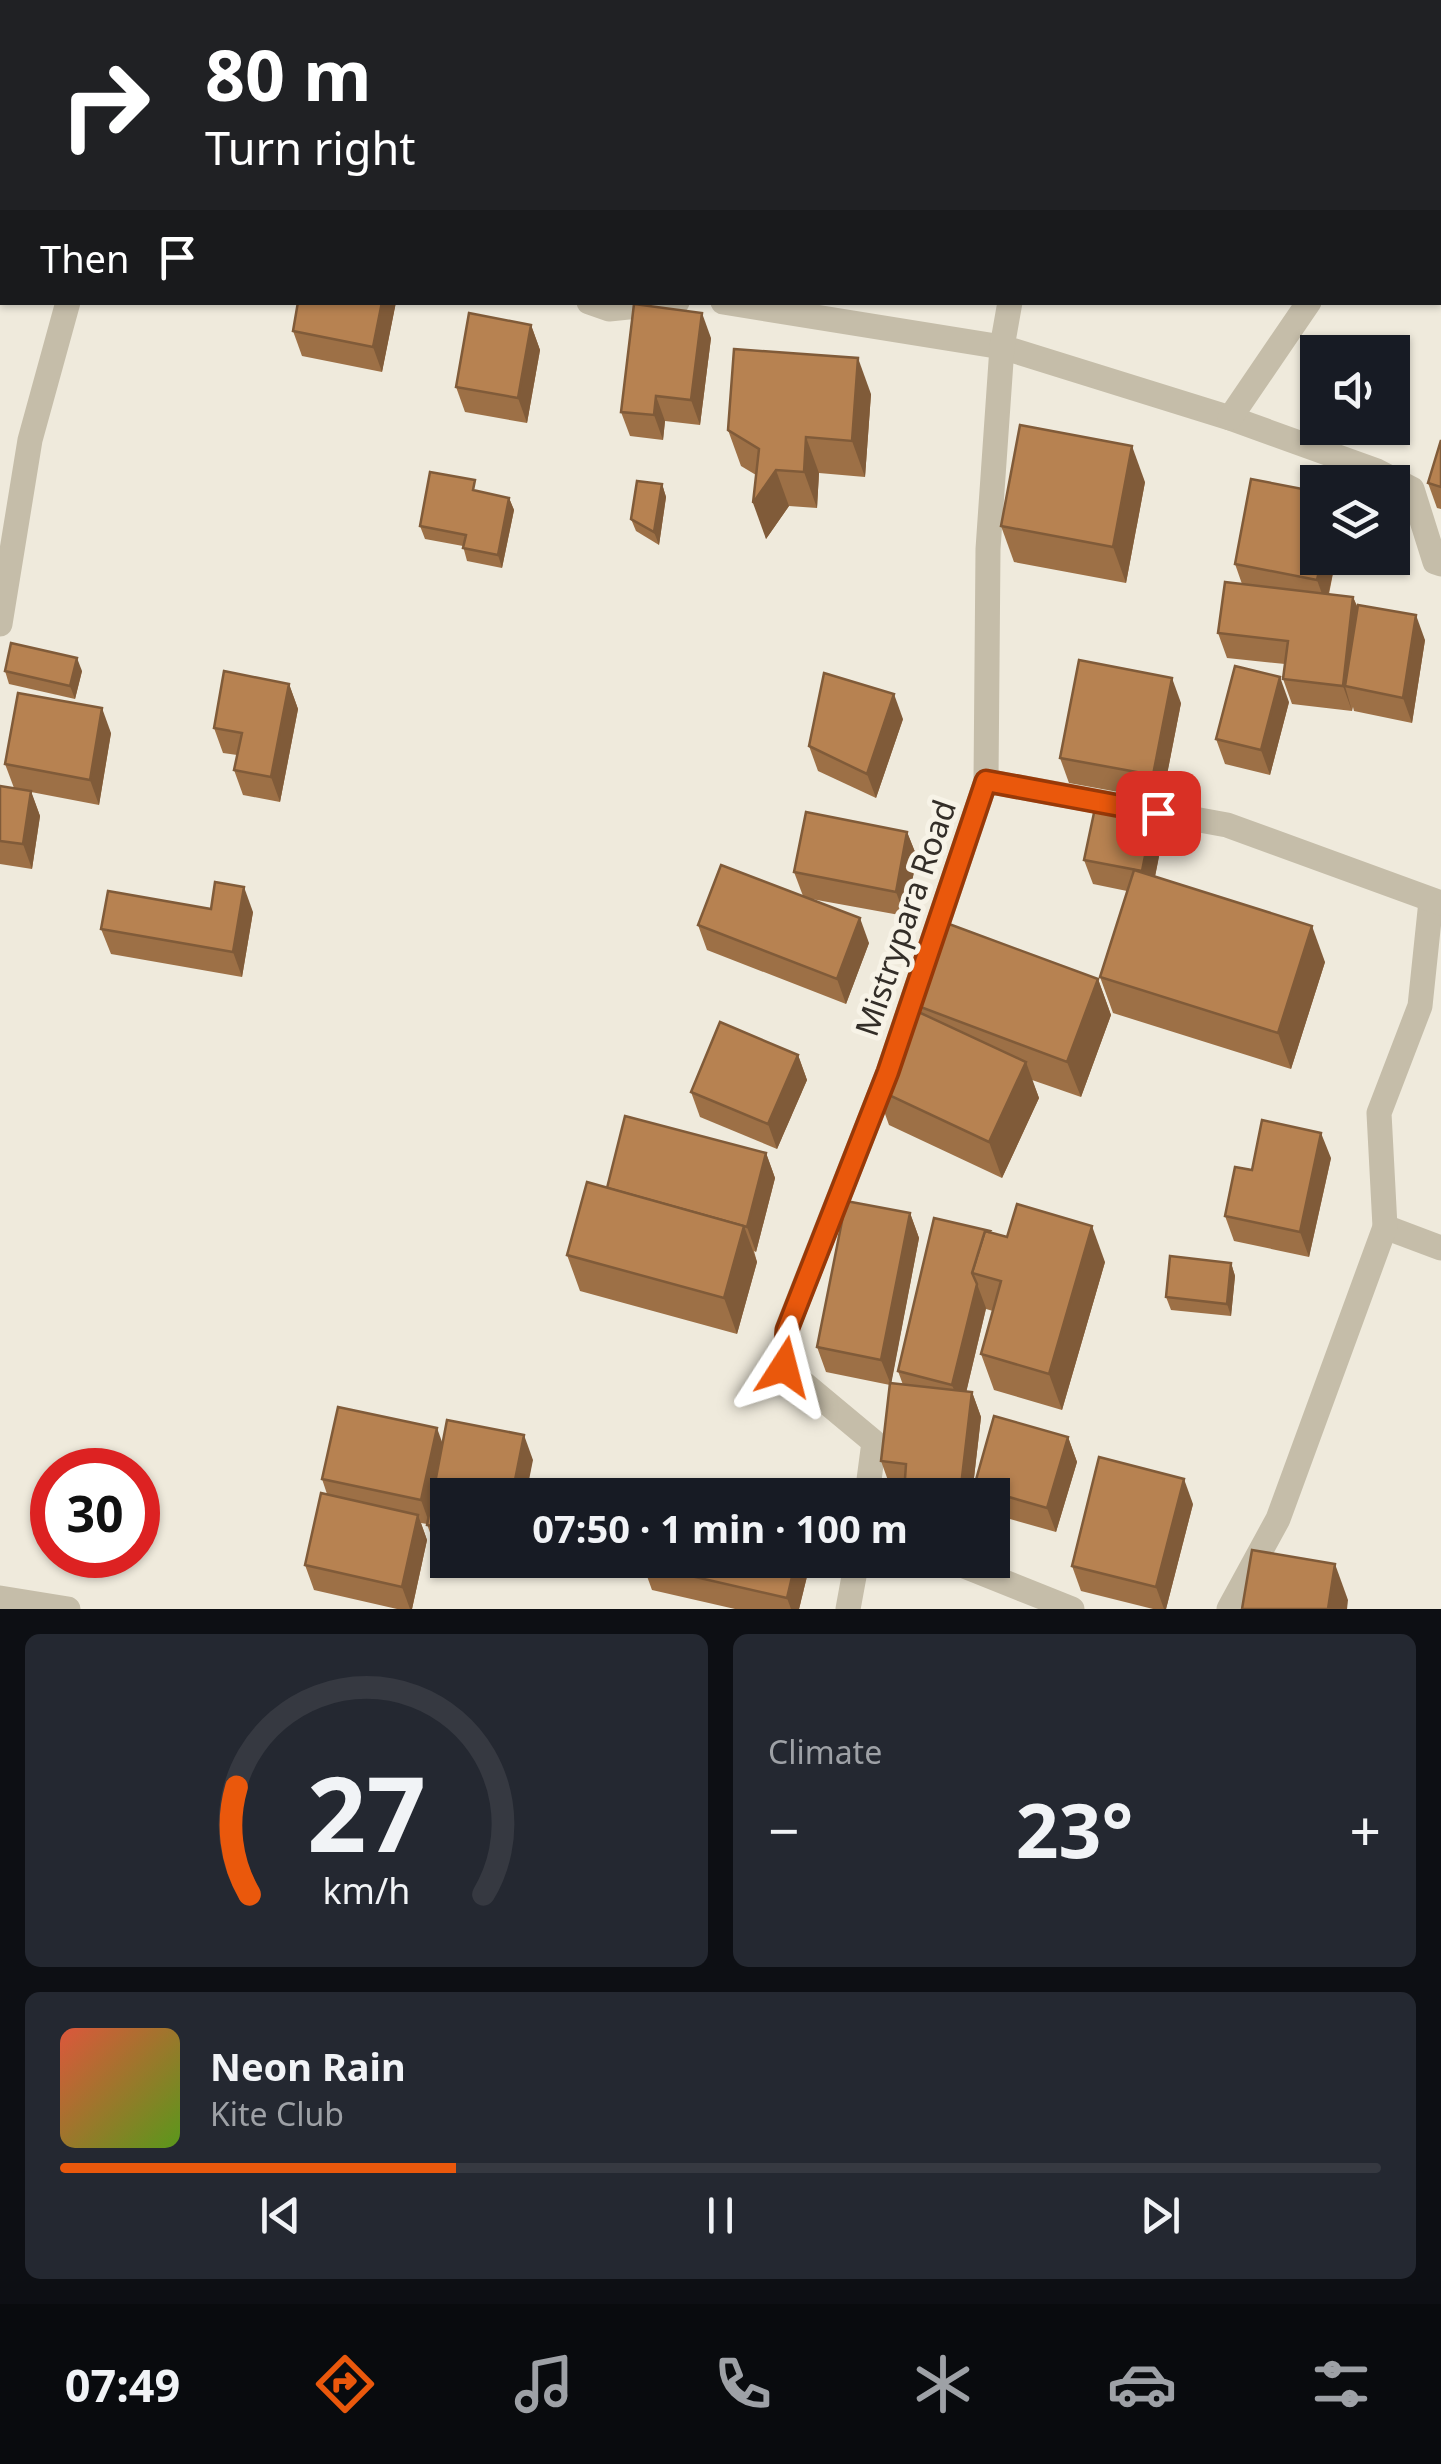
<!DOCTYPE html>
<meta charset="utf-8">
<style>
:root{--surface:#171b24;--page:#242831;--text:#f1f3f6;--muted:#9ea1a6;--line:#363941;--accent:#ea580c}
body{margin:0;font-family:"Noto Sans",sans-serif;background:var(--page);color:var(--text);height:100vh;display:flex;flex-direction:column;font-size:38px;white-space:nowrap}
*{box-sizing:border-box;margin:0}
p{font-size:32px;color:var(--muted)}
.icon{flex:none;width:55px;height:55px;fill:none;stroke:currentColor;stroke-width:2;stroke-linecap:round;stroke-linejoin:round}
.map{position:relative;height:1609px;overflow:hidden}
.panel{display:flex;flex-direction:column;gap:25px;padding:25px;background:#0d0f14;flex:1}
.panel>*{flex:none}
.guide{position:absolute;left:0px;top:0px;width:1442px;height:305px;box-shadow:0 2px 8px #0004;background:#202124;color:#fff;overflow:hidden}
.controls{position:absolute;left:1300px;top:335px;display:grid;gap:20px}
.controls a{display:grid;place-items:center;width:110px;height:110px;border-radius:0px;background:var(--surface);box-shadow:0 2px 8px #0004;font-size:50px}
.speed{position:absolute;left:30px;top:1448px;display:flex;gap:20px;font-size:50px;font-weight:700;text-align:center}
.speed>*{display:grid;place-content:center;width:130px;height:130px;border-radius:50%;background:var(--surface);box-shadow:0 2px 8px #0004;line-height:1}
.speed .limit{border:15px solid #d22;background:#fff;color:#111}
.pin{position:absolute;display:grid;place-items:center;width:85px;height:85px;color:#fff;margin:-42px;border-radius:20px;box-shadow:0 5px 15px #0006}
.me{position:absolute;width:110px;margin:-55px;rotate:9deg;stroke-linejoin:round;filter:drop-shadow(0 0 8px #0008)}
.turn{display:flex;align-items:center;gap:35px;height:210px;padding:0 40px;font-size:45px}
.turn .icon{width:130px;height:130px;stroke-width:2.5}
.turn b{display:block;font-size:70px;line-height:85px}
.then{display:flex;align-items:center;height:95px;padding:0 40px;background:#0003;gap:20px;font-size:38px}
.big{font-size:75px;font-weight:700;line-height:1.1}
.panel .tile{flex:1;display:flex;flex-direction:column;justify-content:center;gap:15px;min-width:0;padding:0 35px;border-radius:15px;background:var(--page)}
.panel .dial{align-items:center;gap:0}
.dial svg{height:260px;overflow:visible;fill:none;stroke:var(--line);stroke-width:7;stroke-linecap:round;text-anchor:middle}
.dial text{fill:var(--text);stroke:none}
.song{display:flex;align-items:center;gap:30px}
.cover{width:120px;height:120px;border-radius:15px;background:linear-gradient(135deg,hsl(10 70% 55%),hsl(90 70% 35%))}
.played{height:10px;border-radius:5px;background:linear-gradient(90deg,var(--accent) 30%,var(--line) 30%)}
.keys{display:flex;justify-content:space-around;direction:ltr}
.heat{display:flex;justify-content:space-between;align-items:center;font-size:55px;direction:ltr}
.panel .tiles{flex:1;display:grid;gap:25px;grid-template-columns:1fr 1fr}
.tile:last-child{grid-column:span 2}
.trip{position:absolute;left:430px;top:1478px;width:580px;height:100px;border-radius:0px;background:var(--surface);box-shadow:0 2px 8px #0004;font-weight:700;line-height:100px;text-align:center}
.tab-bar{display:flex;height:160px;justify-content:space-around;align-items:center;background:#090b0e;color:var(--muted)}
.tab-bar .icon{width:70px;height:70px}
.tab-bar .on{color:var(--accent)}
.tab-bar b{font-size:45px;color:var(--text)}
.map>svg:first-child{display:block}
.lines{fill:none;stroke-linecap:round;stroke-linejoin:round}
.lane{stroke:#c5bda9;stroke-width:25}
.street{stroke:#c5bda9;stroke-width:25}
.wall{fill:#9d7046}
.shaded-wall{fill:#805b39}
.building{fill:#b78251;stroke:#805b39;stroke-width:2.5}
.route-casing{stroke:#983908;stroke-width:25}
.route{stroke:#ea580c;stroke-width:18}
.labels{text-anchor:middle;stroke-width:10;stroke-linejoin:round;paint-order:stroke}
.street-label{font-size:32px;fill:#332e28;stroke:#f7f3e7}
</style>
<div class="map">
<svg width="1441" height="1609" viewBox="0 0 1441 1609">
<rect width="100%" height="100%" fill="#efeadc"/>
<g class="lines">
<g class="lane">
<path d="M 0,624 L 30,440 L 68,302"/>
<path d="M 1385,1227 L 1441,1248"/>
<path d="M 949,1560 L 1072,1609"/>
<path d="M 1229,1609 L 1278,1519 L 1385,1227 L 1379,1113 L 1420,1006 L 1431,901"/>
</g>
<g class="street">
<path d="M 1092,2 L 1093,0"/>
<path d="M 1440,21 L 1441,16"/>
<path d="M 0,143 L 2,144"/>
<path d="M 589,302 L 609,309 L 677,302"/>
<path d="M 723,302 L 1002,347 L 1230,418 L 1377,471 L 1412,489 L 1435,562 L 1441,564"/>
<path d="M 1230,418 L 1309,302"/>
<path d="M 986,781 L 1227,825 L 1441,903"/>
<path d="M 867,1495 L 874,1442 L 784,1367 L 787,1329 L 888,1072 L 986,781 L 988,549 L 1002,347 L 1010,302"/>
<path d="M 0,1598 L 68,1609"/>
<path d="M 848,1609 L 857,1560"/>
</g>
</g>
<g class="wall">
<path d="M 298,302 L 396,302 L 382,372 L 302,356 L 293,331 Z"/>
<path d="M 531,325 L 540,350 L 527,423 L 465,412 L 456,387 Z"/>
<path d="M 711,338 L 700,425 L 665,421 L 663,440 L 630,436 L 621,412 Z"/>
<path d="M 871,394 L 865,477 L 819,473 L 817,508 L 789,506 L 766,539 L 756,475 L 741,466 L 728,430 Z"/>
<path d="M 1145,482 L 1126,583 L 1014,562 L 1001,526 Z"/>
<path d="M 1428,483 L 1441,487 L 1441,509 L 1437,508 Z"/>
<path d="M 662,484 L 666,497 L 659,545 L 636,531 L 631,519 Z"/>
<path d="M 479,492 L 509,498 L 514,510 L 502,568 L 467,561 L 463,546 L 425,539 L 420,526 Z"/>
<path d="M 1336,558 L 1329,594 L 1353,597 L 1358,608 L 1425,640 L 1412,723 L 1354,711 L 1353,707 L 1352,711 L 1292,704 L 1283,679 L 1285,664 L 1227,658 L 1218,633 L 1242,584 L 1235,564 Z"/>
<path d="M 5,671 L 82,671 L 75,699 L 9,684 Z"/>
<path d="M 289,684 L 298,709 L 280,802 L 243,795 L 234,770 L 237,755 L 223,753 L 214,728 Z"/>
<path d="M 1289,702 L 1270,775 L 1225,764 L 1216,739 Z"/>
<path d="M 1181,703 L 1162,800 L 1069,783 L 1060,758 Z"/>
<path d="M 903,719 L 876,798 L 818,771 L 809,746 Z"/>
<path d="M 111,733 L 99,805 L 31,792 L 40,816 L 32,869 L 0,864 L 0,786 L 14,788 L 5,764 Z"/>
<path d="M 1164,831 L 1155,877 L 1325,962 L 1291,1069 L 1113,1013 L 1100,977 L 1127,891 L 1093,884 L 1084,860 Z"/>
<path d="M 907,832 L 917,857 L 905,916 L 806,898 L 869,943 L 846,1004 L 707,950 L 698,925 L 803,896 L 794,872 Z"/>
<path d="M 211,909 L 253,912 L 242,977 L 111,954 L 101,929 Z"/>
<path d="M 1098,979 L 1111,1015 L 1081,1097 L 1032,1080 L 1039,1098 L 1002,1178 L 889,1125 L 876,1089 L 920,1012 L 918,1006 Z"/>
<path d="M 798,1055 L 807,1080 L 777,1149 L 700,1117 L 691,1092 Z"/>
<path d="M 766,1153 L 775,1178 L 756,1252 L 754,1251 L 757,1262 L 737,1334 L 580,1291 L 567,1255 L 607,1188 Z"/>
<path d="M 1331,1158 L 1309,1257 L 1234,1241 L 1225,1216 L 1252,1170 Z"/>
<path d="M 910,1213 L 919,1238 L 891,1383 L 903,1385 L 898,1371 L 990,1232 L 1105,1262 L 1062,1410 L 994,1390 L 981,1354 L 993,1311 L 986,1309 L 966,1392 L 972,1392 L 981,1417 L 972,1495 L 910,1495 L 908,1488 L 890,1486 L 881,1461 L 890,1385 L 826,1372 L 817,1347 Z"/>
<path d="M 1231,1263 L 1235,1276 L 1231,1316 L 1171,1310 L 1166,1297 Z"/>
<path d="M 1068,1437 L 1077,1462 L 1056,1532 L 992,1514 L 992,1495 L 977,1495 L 974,1487 Z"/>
<path d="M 442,1443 L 533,1460 L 448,1495 L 448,1552 L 436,1550 L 427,1524 L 421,1523 L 427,1540 L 412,1609 L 397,1609 L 314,1590 L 305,1565 L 327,1494 L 322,1479 Z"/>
<path d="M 1193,1504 L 1166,1609 L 1153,1609 L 1081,1591 L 1072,1566 Z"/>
<path d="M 488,1560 L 514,1560 L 513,1565 Z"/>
<path d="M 811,1560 L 799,1609 L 735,1609 L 652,1590 L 643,1565 Z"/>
</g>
<g class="shaded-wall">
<path d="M 382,302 L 396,302 L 382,372 L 373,347 Z"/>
<path d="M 702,313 L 711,338 L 700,425 L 691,400 Z"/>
<path d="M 531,325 L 540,350 L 527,423 L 518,398 Z"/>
<path d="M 858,358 L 871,394 L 865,477 L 852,441 Z"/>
<path d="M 656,396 L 665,421 L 663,440 L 654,415 Z"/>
<path d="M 806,437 L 819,473 L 817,508 L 804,472 Z"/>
<path d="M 1132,446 L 1145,482 L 1126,583 L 1113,547 Z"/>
<path d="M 776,470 L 789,506 L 766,539 L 753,503 Z"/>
<path d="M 662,484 L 666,497 L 659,545 L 654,532 Z"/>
<path d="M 509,498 L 514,510 L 502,568 L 498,555 Z"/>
<path d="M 1322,558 L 1336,558 L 1326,605 L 1317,580 Z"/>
<path d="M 1353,597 L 1363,622 L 1345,686 L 1352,711 L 1343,686 Z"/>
<path d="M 1416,615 L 1425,640 L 1412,723 L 1403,698 Z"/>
<path d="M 77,658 L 82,671 L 75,699 L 70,686 Z"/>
<path d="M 1280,677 L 1289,702 L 1270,775 L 1261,750 Z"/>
<path d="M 1172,678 L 1181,703 L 1162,800 L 1153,775 Z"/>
<path d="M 289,684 L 298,709 L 280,802 L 271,777 Z"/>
<path d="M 894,694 L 903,719 L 876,798 L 867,774 Z"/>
<path d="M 102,708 L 111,733 L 99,805 L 90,780 Z"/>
<path d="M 31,791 L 40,816 L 32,869 L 23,844 Z"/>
<path d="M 1155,806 L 1164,831 L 1151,896 L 1142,871 Z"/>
<path d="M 907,832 L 917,857 L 905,916 L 896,892 Z"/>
<path d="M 244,887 L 253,912 L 242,977 L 233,952 Z"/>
<path d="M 860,918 L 869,943 L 846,1004 L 837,979 Z"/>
<path d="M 1312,926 L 1325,962 L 1291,1069 L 1278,1033 Z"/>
<path d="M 1098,979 L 1111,1015 L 1081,1097 L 1067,1062 Z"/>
<path d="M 798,1055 L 807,1080 L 777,1149 L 768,1124 Z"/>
<path d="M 1026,1062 L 1039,1098 L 1002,1178 L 989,1142 Z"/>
<path d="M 1321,1133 L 1331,1158 L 1309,1257 L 1300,1232 Z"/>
<path d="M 766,1153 L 775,1178 L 756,1252 L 747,1227 Z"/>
<path d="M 910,1213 L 919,1238 L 891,1385 L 881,1360 Z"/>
<path d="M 744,1226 L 757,1262 L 737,1334 L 724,1298 Z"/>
<path d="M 1092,1226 L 1105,1262 L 1062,1410 L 1049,1374 Z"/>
<path d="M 1231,1263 L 1235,1276 L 1231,1316 L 1227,1304 Z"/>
<path d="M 977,1284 L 986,1308 L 962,1410 L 952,1385 Z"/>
<path d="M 972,1392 L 981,1417 L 972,1495 L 964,1495 L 961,1486 Z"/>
<path d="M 437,1428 L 446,1453 L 430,1525 L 421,1500 Z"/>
<path d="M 524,1435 L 533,1460 L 526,1495 L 512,1495 Z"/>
<path d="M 1068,1437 L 1077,1462 L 1056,1532 L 1047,1508 Z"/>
<path d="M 1184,1479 L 1193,1504 L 1166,1609 L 1164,1609 L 1156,1587 Z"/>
<path d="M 418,1515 L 427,1540 L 412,1609 L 410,1609 L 402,1587 Z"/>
<path d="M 796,1560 L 811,1560 L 799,1609 L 791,1609 L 787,1598 Z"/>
<path d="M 1335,1564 L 1348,1600 L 1347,1609 L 1328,1609 Z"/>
</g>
<g class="building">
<path d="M 1108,0 L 1199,0 L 1198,2 L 1107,2 Z"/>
<path d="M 1441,200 L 1441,269 L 1440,268 Z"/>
<path d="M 298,302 L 382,302 L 373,347 L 293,331 Z"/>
<path d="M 634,304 L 702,313 L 691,400 L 656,396 L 654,415 L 621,412 Z"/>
<path d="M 469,313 L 531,325 L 518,398 L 456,387 Z"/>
<path d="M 734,349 L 858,358 L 852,441 L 806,437 L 804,472 L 776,470 L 753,503 L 759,449 L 728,430 Z"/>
<path d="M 1020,425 L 1132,446 L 1113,547 L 1001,526 Z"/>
<path d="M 1441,440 L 1441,487 L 1428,483 Z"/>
<path d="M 430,472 L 475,480 L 473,490 L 509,498 L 498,555 L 463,548 L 466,535 L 420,526 Z"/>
<path d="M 1251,479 L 1318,492 L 1318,558 L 1322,558 L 1317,580 L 1235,564 Z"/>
<path d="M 637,481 L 662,484 L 654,532 L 631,519 Z"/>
<path d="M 1225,582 L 1353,597 L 1343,686 L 1283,679 L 1288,641 L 1218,633 Z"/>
<path d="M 1358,605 L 1416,615 L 1403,698 L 1345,686 Z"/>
<path d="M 11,643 L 77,658 L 70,686 L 5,671 Z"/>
<path d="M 1079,660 L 1172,678 L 1153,775 L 1060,758 Z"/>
<path d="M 1235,666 L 1280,677 L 1261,750 L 1216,739 Z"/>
<path d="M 224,671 L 289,684 L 271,777 L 234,770 L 242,733 L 214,728 Z"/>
<path d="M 824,673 L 894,694 L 867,774 L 809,746 Z"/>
<path d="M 18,693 L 102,708 L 90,780 L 5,764 Z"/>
<path d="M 0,786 L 31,791 L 23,844 L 0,841 Z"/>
<path d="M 1098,794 L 1155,806 L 1142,871 L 1084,860 Z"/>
<path d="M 806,812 L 907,832 L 896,892 L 794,872 Z"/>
<path d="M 721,865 L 860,918 L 837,979 L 698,925 Z"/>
<path d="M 1134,870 L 1312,926 L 1278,1033 L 1100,977 Z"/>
<path d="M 215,882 L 244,887 L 233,952 L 101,929 L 108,891 L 211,909 Z"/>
<path d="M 949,924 L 1098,979 L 1067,1062 L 918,1006 Z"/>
<path d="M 912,1009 L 1026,1062 L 989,1142 L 876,1089 Z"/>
<path d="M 720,1022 L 798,1055 L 768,1124 L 691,1092 Z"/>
<path d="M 625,1116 L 766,1153 L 747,1227 L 607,1188 Z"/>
<path d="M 1262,1120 L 1321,1133 L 1300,1232 L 1225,1216 L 1235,1167 L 1252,1170 Z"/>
<path d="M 587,1182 L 744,1226 L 724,1298 L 567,1255 Z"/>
<path d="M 846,1201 L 910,1213 L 881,1360 L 817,1347 Z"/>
<path d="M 1017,1204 L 1092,1226 L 1049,1374 L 981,1354 L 1001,1281 L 972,1273 L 985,1231 L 1007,1237 Z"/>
<path d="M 934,1218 L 990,1231 L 989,1232 L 985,1231 L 972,1273 L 977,1284 L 952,1385 L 898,1371 Z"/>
<path d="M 1170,1256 L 1231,1263 L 1227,1304 L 1166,1297 Z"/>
<path d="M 890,1383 L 972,1392 L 961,1486 L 905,1479 L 906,1464 L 881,1461 Z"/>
<path d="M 338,1407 L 437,1428 L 421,1500 L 322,1479 Z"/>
<path d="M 994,1416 L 1068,1437 L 1047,1508 L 974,1487 Z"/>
<path d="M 447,1420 L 524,1435 L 512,1495 L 448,1495 L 448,1529 L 427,1525 Z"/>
<path d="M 1099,1457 L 1184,1479 L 1156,1587 L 1072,1566 Z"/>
<path d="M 321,1493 L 418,1515 L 402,1587 L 305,1565 Z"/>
<path d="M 1252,1550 L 1335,1564 L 1328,1609 L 1242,1609 Z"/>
<path d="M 644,1560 L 796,1560 L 787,1598 L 643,1565 Z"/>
</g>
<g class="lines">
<defs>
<path id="route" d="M 784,1367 L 787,1330 L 888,1072 L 986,781 L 1158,813"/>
</defs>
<use href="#route" class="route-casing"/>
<use href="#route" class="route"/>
</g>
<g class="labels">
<g class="street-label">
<text transform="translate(906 918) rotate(-71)" y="11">Mistrypara Road</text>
</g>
</g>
</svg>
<div class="controls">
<a><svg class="icon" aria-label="sound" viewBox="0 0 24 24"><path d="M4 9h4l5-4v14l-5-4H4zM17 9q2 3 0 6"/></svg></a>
<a><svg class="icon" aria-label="layers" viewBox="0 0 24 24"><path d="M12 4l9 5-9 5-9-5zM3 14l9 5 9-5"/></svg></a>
</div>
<div class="speed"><div class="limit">30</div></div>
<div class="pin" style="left:1158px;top:813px;background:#d93025"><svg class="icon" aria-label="arrive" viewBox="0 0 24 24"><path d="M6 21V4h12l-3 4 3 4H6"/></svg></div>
<svg class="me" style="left:784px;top:1367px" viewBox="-20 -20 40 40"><path d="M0-17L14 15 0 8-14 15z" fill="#ea580c" stroke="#fff" stroke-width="4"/></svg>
<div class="trip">07:50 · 1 min · 100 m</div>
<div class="guide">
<div class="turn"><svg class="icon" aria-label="right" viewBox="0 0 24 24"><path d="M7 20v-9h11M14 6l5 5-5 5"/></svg><div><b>80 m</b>Turn right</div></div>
<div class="then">Then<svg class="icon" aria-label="arrive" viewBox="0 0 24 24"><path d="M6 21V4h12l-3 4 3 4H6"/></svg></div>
</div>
</div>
<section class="panel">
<div class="tiles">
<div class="tile dial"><svg viewBox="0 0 100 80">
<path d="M14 69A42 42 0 1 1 86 69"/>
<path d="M14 69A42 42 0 0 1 10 36" stroke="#ea580c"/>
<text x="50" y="56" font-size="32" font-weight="700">27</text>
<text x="50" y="72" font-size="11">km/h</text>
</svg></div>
<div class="tile"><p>Climate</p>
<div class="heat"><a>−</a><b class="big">23°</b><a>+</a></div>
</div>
<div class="tile">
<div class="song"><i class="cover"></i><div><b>Neon Rain</b><p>Kite Club</p></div></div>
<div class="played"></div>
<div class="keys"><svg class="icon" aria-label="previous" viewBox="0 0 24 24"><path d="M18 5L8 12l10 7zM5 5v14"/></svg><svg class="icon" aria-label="pause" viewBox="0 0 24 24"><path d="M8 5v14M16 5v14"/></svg><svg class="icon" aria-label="next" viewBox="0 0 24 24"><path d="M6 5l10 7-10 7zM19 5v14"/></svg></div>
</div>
</div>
</section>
<nav class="tab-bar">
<b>07:49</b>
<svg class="icon on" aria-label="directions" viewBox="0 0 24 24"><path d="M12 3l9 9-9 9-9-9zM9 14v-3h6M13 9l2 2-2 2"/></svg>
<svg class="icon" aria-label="music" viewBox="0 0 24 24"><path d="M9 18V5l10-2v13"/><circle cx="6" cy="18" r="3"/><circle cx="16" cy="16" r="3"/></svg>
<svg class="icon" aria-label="phone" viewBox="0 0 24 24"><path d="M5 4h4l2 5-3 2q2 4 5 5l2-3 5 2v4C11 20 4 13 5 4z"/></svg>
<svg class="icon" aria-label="climate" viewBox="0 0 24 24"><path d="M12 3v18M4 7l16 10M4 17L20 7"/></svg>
<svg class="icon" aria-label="car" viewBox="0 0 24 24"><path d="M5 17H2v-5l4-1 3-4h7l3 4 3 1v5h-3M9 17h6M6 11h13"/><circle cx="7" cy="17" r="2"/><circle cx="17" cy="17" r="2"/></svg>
<svg class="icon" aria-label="filters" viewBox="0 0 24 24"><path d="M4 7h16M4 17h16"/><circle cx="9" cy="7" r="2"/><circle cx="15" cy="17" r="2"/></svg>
</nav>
